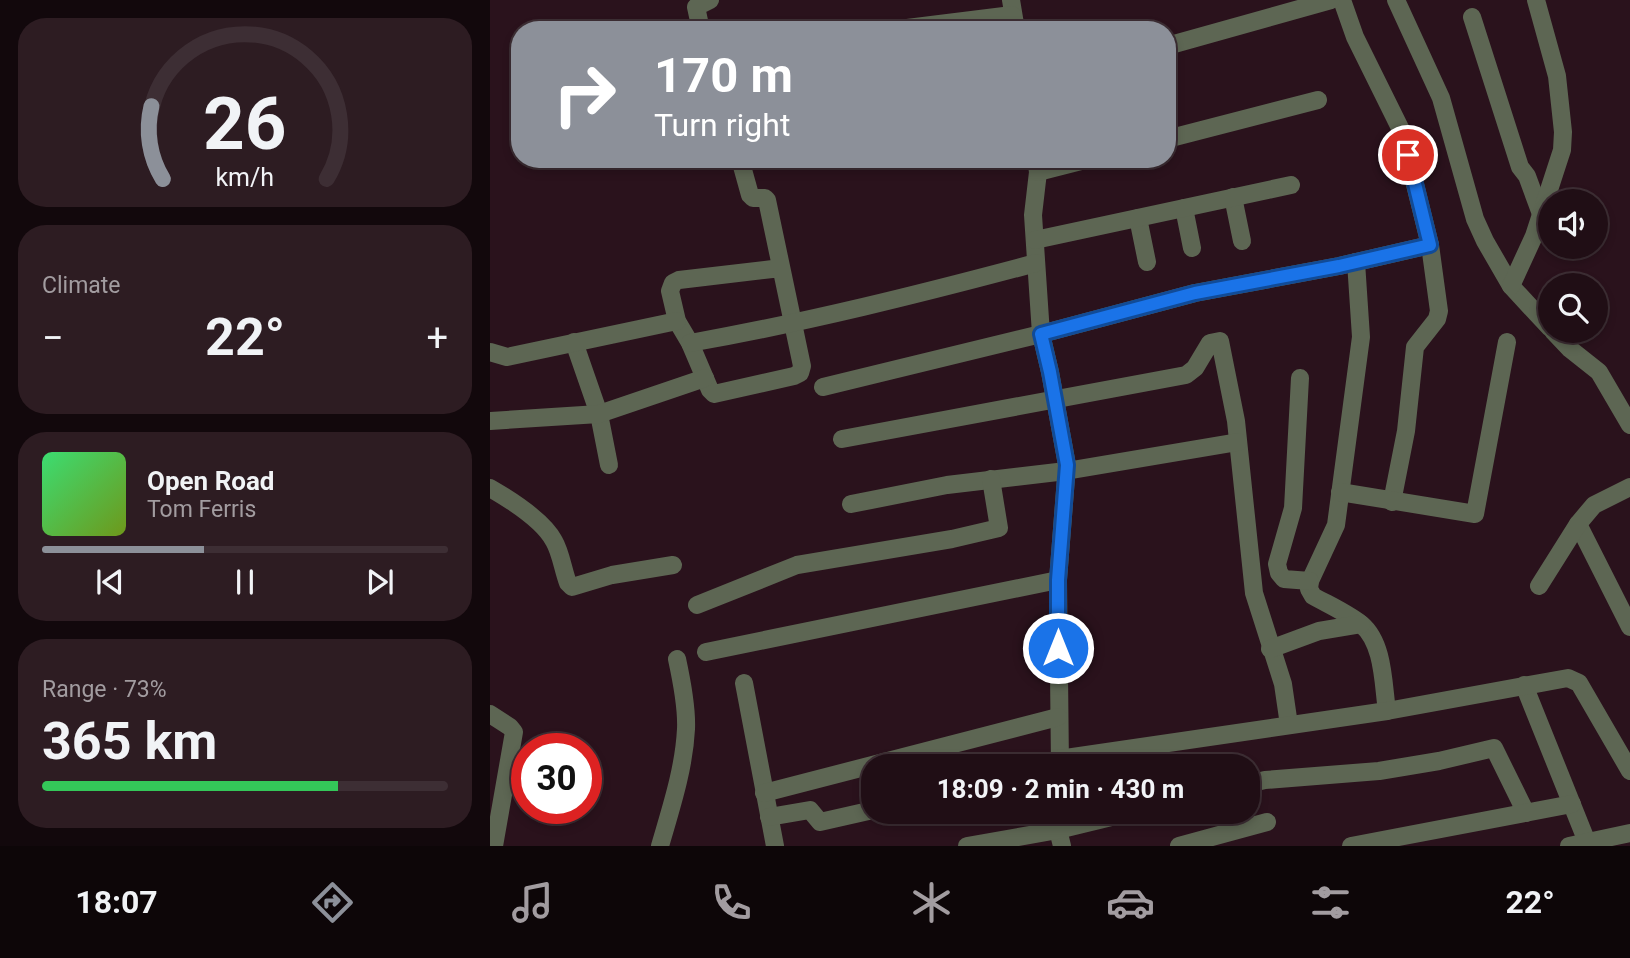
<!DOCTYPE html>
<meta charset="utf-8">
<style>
:root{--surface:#200e15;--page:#2d1c22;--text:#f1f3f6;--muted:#a29ca0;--line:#3d2e34;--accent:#8c9099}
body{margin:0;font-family:Roboto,sans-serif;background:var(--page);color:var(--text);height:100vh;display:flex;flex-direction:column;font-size:26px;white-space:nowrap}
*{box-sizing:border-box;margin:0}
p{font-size:23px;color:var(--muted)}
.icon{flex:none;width:38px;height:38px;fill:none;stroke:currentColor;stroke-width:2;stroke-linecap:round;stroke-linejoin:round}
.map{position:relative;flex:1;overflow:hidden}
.side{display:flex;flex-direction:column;gap:18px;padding:18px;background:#12080c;width:490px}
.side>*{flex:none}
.guide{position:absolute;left:21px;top:21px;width:665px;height:147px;border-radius:28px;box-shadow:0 4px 10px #0003,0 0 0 2px var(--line);background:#8c9099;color:#fff;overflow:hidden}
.buttons{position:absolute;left:1048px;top:189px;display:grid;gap:14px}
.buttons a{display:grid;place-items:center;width:70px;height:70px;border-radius:50%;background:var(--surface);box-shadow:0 4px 10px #0003,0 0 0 2px var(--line);font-size:35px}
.speed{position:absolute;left:21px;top:733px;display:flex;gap:14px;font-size:35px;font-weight:700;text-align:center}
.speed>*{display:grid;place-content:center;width:91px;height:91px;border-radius:50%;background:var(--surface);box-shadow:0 4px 10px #0003,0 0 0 2px var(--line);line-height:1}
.speed .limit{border:10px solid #d22;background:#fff;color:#111}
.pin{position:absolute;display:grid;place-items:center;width:60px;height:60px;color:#fff;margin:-30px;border:4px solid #fff;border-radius:50%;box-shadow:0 2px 7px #0007}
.me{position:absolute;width:77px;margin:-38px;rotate:0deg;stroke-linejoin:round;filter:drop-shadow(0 0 5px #0008)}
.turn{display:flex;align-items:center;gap:24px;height:147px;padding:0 28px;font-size:32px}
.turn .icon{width:91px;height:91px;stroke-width:2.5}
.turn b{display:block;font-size:49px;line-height:60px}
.big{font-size:52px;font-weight:700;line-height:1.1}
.side .widget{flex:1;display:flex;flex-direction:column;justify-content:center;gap:10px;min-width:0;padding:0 24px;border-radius:28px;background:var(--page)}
.side .dial{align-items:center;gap:0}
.dial svg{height:182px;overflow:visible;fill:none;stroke:var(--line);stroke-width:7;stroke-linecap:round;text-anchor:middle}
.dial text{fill:var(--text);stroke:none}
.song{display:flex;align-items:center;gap:21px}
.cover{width:84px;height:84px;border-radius:10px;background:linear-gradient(135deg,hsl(140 70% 55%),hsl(80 70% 35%))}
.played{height:7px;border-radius:4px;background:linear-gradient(90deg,var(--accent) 40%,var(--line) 40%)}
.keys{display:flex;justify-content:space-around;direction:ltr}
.heat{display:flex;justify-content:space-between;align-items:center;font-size:38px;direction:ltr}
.charge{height:10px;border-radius:5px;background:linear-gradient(90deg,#34c759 73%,var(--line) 0)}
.trip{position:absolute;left:371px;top:754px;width:399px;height:70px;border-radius:28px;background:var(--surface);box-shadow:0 4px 10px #0003,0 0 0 2px var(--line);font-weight:700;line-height:70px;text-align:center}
.tab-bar{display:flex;height:112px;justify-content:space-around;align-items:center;background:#0d0608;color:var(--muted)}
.tab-bar .icon{width:49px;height:49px}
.tab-bar .current{color:var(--accent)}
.tab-bar b{font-size:32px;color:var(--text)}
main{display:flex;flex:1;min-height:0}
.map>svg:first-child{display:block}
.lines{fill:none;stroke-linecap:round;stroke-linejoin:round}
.minor{stroke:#5d6653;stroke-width:18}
.route-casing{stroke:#114b97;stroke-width:18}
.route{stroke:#1a73e8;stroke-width:12}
</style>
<main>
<section class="side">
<div class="widget dial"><svg viewBox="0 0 100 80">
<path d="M14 69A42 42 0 1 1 86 69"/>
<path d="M14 69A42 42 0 0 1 9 37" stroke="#8c9099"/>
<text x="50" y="56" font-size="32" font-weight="700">26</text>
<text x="50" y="72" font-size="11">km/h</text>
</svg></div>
<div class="widget"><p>Climate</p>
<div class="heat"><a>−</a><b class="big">22°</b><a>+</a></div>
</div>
<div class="widget">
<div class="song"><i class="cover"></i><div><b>Open Road</b><p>Tom Ferris</p></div></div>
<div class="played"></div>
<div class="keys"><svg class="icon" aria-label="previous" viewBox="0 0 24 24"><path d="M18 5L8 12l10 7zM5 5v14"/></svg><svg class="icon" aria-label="pause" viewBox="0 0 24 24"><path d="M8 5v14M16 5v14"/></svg><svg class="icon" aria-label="next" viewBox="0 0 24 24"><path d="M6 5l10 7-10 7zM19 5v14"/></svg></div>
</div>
<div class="widget"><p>Range · 73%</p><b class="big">365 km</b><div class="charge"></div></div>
</section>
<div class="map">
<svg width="1140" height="846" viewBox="0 0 1140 846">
<rect width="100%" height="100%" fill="#2a121c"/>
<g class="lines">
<g class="minor">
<path d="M 521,0 L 526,30"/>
<path d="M 852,0 L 865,37 L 912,132 L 940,245 L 949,311 L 947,319 L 925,347 L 916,431 L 902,502"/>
<path d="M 906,0 L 951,98 L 985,219 L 995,241 L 1021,286 L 1060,328"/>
<path d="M 982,17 L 1030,167 L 1037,176 L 1051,214"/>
<path d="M 211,30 L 206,7 L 220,0"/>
<path d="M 401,30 L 522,15"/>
<path d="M 677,46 L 841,0"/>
<path d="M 677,139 L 828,100"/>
<path d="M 250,159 L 260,195 L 263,198 L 275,198 L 277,200 L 312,366 L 310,373 L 304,376 L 224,394 L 220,390 L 200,343 L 187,321 L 180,291 L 183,283 L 189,280 L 291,268"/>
<path d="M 546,159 L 548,172 L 543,215 L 551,334 L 560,372 L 577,465 L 568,580 L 570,766"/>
<path d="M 313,160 L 318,159"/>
<path d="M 548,172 L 599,159"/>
<path d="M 743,197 L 752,241"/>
<path d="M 694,208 L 702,248"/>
<path d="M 648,218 L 657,262"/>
<path d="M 545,240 L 801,185"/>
<path d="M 866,262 L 871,337 L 846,525 L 820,581 L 819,589 L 823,596 C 839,605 857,613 871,624 C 894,643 893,684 897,711"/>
<path d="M 1021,286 L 1044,236 L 1072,150 L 1073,132 L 1067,76 L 1046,0"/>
<path d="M 1063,331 L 1080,349 L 1109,372 L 1140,425"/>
<path d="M 84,342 L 109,414 L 119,465"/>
<path d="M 200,343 C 318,322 430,294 546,263"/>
<path d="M 0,352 L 17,357 L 187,321"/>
<path d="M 810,378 L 803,508 L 787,564 L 789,573 L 794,579 L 820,581"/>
<path d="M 333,387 L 551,334 L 705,293 L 849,266 L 940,245"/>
<path d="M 0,421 L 109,414 L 215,378"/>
<path d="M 352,439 L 696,375 L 705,368 L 720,343 L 730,341 L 746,421 L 764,593 L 793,684 L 799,725"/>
<path d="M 0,488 C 19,499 53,520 64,541 C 71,553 73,570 78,583 L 82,587 L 122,575 L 183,565"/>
<path d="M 850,492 L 985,514 L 1017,342"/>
<path d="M 361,504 L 457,485 L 576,471 L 748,442"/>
<path d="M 1088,524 L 1140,627"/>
<path d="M 1049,586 L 1088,524 L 1104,505 L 1140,487"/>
<path d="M 207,605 L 307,565 L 462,539 L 509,528 L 501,479"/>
<path d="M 780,649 L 829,631 L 871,624"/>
<path d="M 216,652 L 568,580"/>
<path d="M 254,683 L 285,846"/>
<path d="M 1034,685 L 1097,842"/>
<path d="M 0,714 L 20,727 L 24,732 L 4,846"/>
<path d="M 569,759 L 897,711 L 1078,678 L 1089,683 L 1140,771"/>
<path d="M 758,784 L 775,780 L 889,771 L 949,761 L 1004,748 L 1036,813"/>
<path d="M 274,793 L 568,717"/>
<path d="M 569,812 L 568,830 L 572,846"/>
<path d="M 279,817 L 320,810 L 330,822 L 383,810"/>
<path d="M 170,846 C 181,808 194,769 196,729 C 197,707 192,682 187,659"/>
<path d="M 477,846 L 568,830 L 642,812"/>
<path d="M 689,846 L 777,822"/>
<path d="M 861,846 L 1082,804"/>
<path d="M 1079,846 L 1140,833"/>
</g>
</g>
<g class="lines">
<defs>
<path id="route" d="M 568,648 L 568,580 L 577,465 L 560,372 L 551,334 L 705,293 L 849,266 L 940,245 L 918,155"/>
</defs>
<use href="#route" class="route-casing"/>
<use href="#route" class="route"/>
</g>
</svg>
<div class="buttons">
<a><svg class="icon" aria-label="sound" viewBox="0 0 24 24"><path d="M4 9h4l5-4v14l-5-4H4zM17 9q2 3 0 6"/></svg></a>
<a><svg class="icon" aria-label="search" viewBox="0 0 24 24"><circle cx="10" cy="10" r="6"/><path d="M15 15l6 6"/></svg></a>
</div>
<div class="speed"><div class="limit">30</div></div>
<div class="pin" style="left:918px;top:155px;background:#d93025"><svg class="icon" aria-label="arrive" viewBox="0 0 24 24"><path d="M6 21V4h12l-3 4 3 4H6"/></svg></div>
<svg class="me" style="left:568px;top:648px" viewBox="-20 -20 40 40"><circle r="17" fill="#1a73e8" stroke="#fff" stroke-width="3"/><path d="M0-11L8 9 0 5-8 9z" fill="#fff"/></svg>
<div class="trip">18:09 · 2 min · 430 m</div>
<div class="guide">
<div class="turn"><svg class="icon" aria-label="right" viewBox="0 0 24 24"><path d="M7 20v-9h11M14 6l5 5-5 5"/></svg><div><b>170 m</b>Turn right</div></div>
</div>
</div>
</main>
<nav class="tab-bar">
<b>18:07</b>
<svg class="icon current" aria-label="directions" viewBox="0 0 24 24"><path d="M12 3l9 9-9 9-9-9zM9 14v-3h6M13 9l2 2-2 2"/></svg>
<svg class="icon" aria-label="music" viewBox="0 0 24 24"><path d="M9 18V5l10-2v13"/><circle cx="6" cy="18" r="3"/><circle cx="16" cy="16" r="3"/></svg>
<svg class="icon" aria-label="phone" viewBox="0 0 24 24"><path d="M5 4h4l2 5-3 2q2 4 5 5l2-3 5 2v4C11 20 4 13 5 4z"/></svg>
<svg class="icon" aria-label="climate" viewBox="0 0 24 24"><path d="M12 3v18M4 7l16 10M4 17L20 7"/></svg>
<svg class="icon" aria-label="car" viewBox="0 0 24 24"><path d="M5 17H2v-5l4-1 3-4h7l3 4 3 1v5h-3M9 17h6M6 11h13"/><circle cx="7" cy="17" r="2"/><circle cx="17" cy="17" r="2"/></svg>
<svg class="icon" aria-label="filters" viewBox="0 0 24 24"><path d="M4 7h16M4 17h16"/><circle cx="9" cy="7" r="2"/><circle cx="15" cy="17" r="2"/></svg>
<b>22°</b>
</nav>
